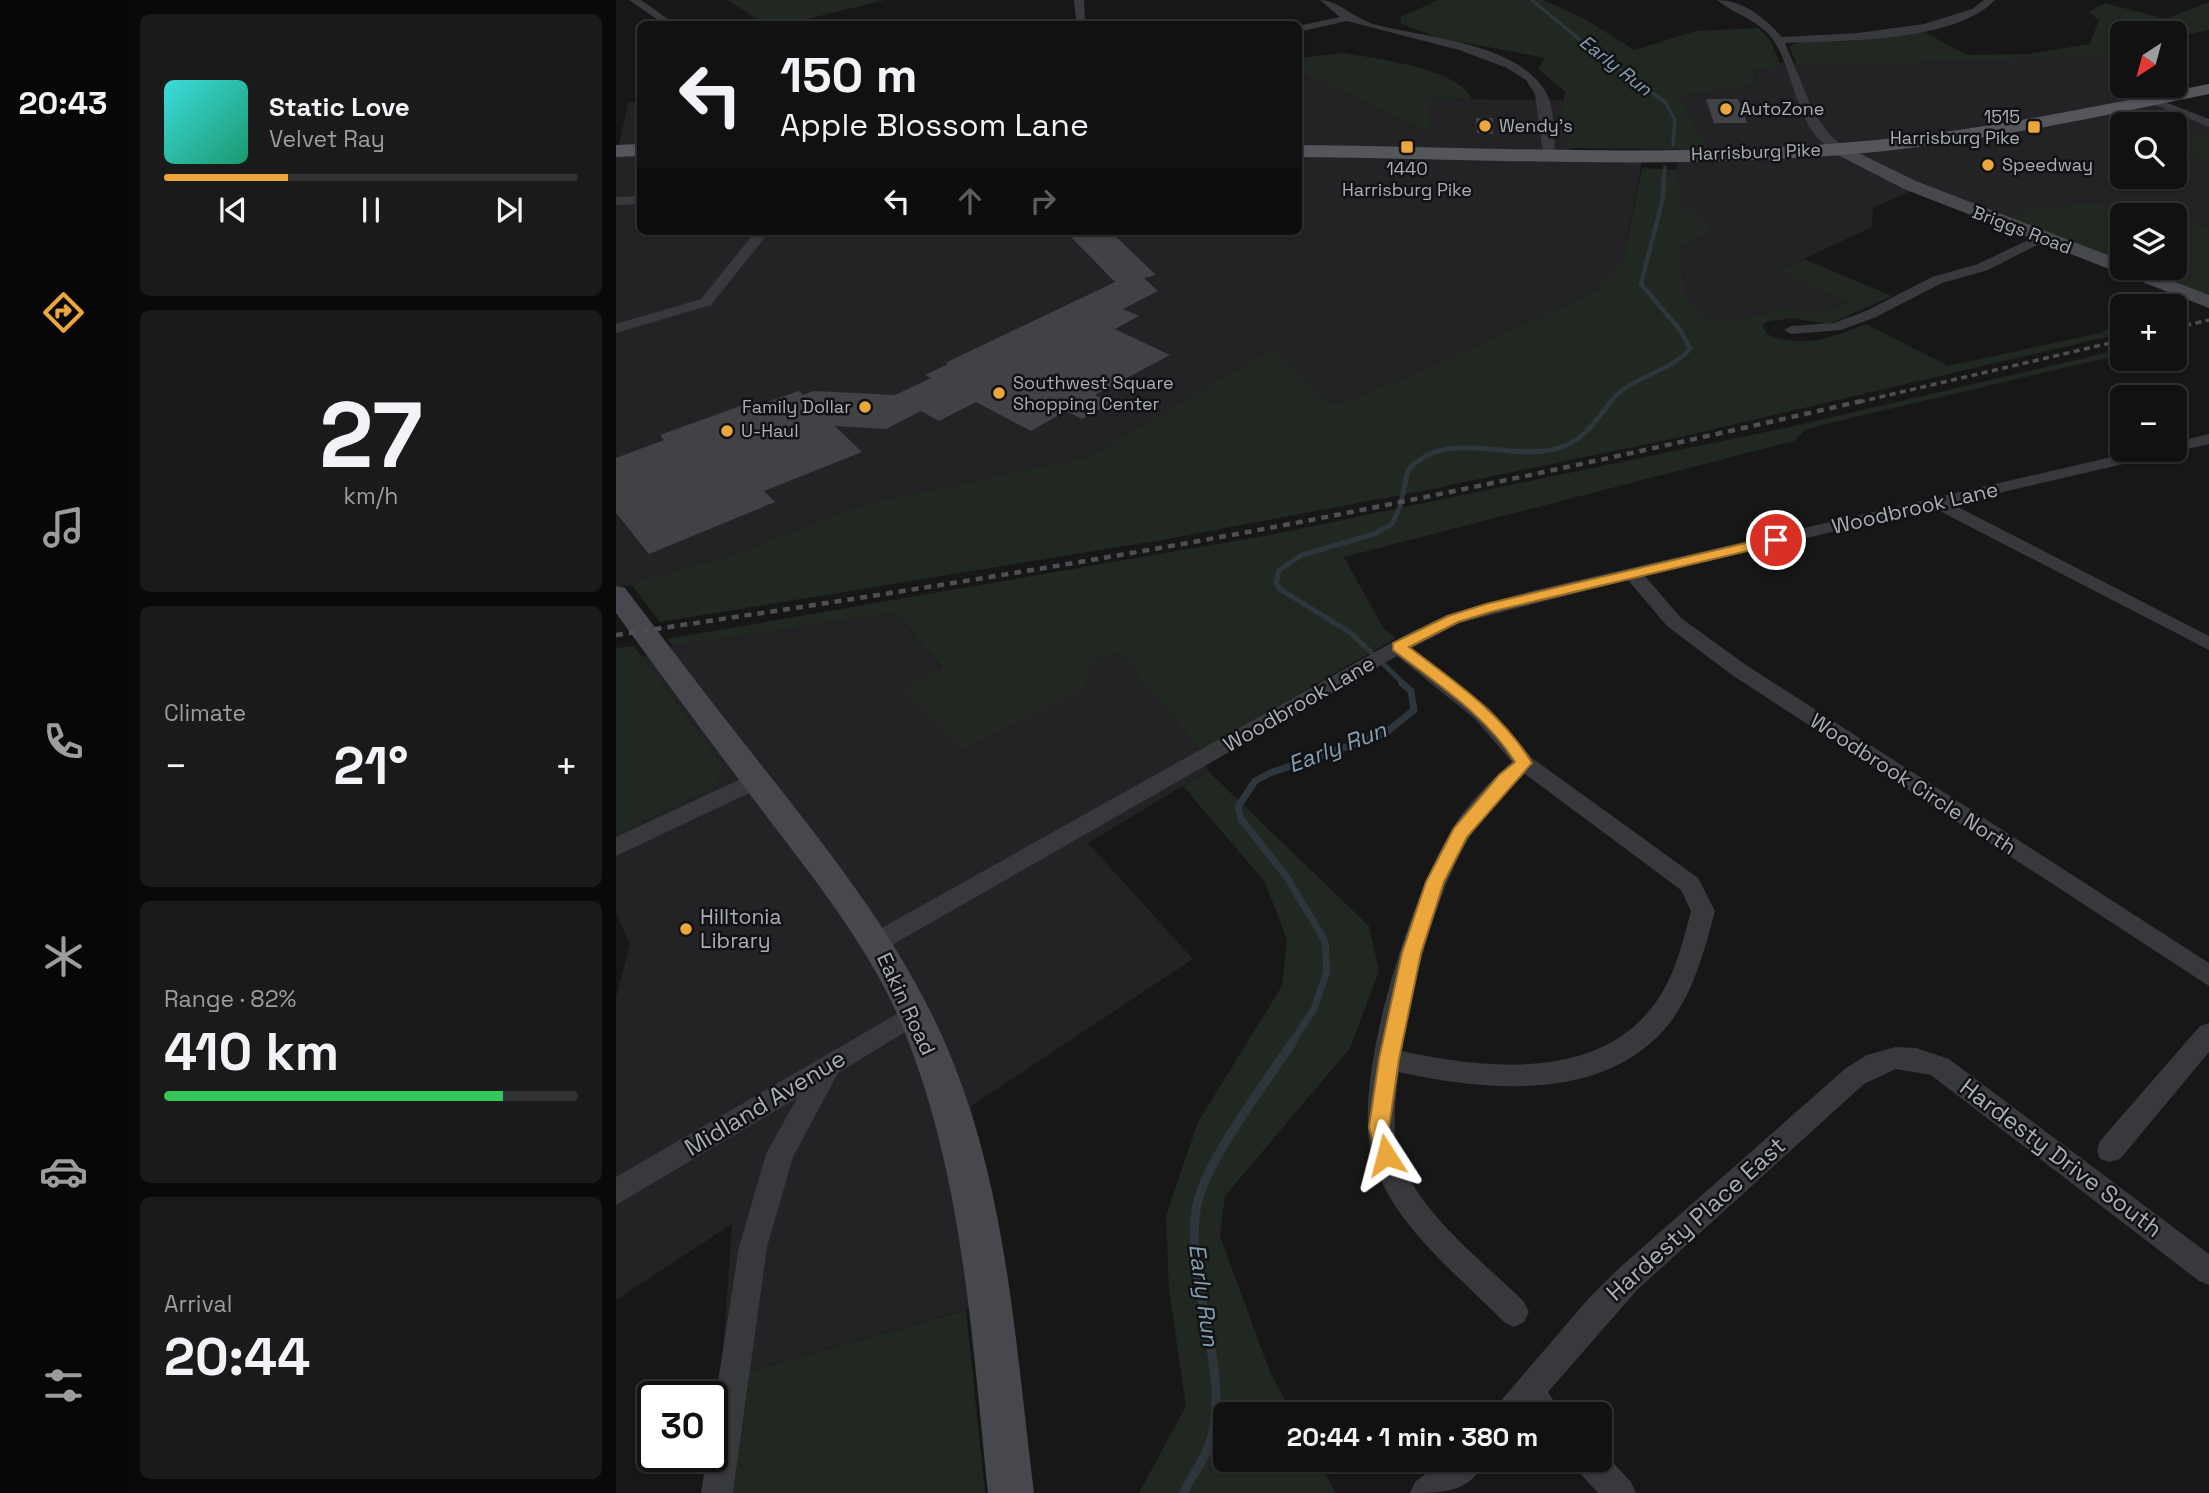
<!DOCTYPE html>
<meta charset="utf-8">
<style>
:root{--surface:#111112;--page:#1a1a1b;--text:#f1f3f6;--muted:#9c9d9f;--line:#303132;--accent:#eba73c}
body{margin:0;font-family:"Space Grotesk",sans-serif;background:var(--page);color:var(--text);height:100vh;display:flex;flex-direction:column;font-size:26px;white-space:nowrap}
*{box-sizing:border-box;margin:0}
p{font-size:23px;color:var(--muted)}
.icon{flex:none;width:38px;height:38px;fill:none;stroke:currentColor;stroke-width:2;stroke-linecap:round;stroke-linejoin:round}
.map{position:relative;flex:1;overflow:hidden}
.side{display:flex;flex-direction:column;gap:14px;padding:14px;background:#09090a;width:490px}
.side>*{flex:none}
.top-card{position:absolute;left:21px;top:21px;width:665px;height:214px;border-radius:10px;box-shadow:0 2px 5px #0004,0 0 0 2px var(--line);background:#111112;color:var(--text);overflow:hidden}
.needle{width:46px;rotate:216deg}
.fabs{position:absolute;left:1494px;top:21px;display:grid;gap:14px}
.fabs a{display:grid;place-items:center;width:77px;height:77px;border-radius:10px;background:var(--surface);box-shadow:0 2px 5px #0004,0 0 0 2px var(--line);font-size:35px}
.speed{position:absolute;left:21px;top:1381px;display:flex;gap:14px;font-size:35px;font-weight:700;text-align:center}
.speed>*{display:grid;place-content:center;width:91px;height:91px;border-radius:50%;background:var(--surface);box-shadow:0 2px 5px #0004,0 0 0 2px var(--line);line-height:1}
.speed .limit{border:4px solid #111;border-radius:10px;background:#fff;color:#111}
.pin{position:absolute;display:grid;place-items:center;width:60px;height:60px;color:#fff;margin:-30px;border:4px solid #fff;border-radius:50%;box-shadow:0 2px 7px #0007}
.me{position:absolute;width:77px;margin:-38px;rotate:351deg;stroke-linejoin:round;filter:drop-shadow(0 0 5px #0008)}
.turn{display:flex;align-items:center;gap:24px;height:147px;padding:0 28px;font-size:32px}
.turn .icon{width:91px;height:91px;stroke-width:2.5}
.turn b{display:block;font-size:49px;line-height:60px}
.lanes{display:flex;align-items:center;height:66px;padding:0 28px;background:#0003;justify-content:center;gap:35px;direction:ltr}
.lanes .off{opacity:.35}
.big{font-size:52px;font-weight:700;line-height:1.1}
.side .tile{flex:1;display:flex;flex-direction:column;justify-content:center;gap:10px;min-width:0;padding:0 24px;border-radius:10px;background:var(--page)}
.side .dial{align-items:center;gap:0}
.dial b{font-size:91px;line-height:1}
.song{display:flex;align-items:center;gap:21px}
.cover{width:84px;height:84px;border-radius:10px;background:linear-gradient(135deg,hsl(180 70% 55%),hsl(160 70% 35%))}
.played{height:7px;border-radius:4px;background:linear-gradient(90deg,var(--accent) 30%,var(--line) 30%)}
.keys{display:flex;justify-content:space-around;direction:ltr}
.heat{display:flex;justify-content:space-between;align-items:center;font-size:38px;direction:ltr}
.charge{height:10px;border-radius:5px;background:linear-gradient(90deg,#34c759 82%,var(--line) 0)}
.trip{position:absolute;left:597px;top:1402px;width:399px;height:70px;border-radius:10px;background:var(--surface);box-shadow:0 2px 5px #0004,0 0 0 2px var(--line);font-weight:700;line-height:70px;text-align:center}
main{display:flex;flex:1;min-height:0}
.tabs{display:flex;flex-direction:column;width:126px;justify-content:space-around;align-items:center;background:#070707;color:var(--muted)}
.tabs .icon{width:49px;height:49px}
.tabs .on{color:var(--accent)}
.tabs b{font-size:32px;color:var(--text)}
.map>svg:first-child{display:block}
.built{fill:#232325}
.green{fill:#212821}
.lines{fill:none;stroke-linecap:round;stroke-linejoin:round}
.stream-far4{stroke:#2d363c;stroke-width:3.5}
.stream-far3{stroke:#2d363c;stroke-width:4.5}
.stream-far2{stroke:#2d363c;stroke-width:5}
.stream-far1{stroke:#2d363c;stroke-width:7}
.stream{stroke:#2d363c;stroke-width:9}
.building{fill:#414245}
.street{fill:#38393d;fill-rule:evenodd}
.secondary{fill:#46484d;fill-rule:evenodd}
.primary{fill:#54565c;fill-rule:evenodd}
.rail-far1{stroke:#4d4f54;stroke-width:3.5;stroke-dasharray:6 4.5;stroke-linecap:butt}
.rail{stroke:#4d4f54;stroke-width:4.5;stroke-dasharray:7 6;stroke-linecap:butt}
.route{fill:#eba73c;stroke:#996d27;stroke-width:2}
.poi-dot{fill:#eba73c;stroke:#121214;stroke-width:2.5}
.labels{text-anchor:middle;stroke-width:5;stroke-linejoin:round;paint-order:stroke}
.far-poi-label{font-size:18px;fill:#a9aeb8;stroke:#121214;text-anchor:start}
.far-street-label{font-size:18px;fill:#a9aeb8;stroke:#121214}
.far-water-label{font-size:19px;font-style:italic;fill:#829eb1;stroke:#121214}
.street-label{font-size:21px;fill:#a9aeb8;stroke:#121214}
.poi-label{font-size:21px;fill:#a9aeb8;stroke:#121214;text-anchor:start}
.water-label{font-size:23px;font-style:italic;fill:#829eb1;stroke:#121214}
.near-street-label{font-size:24px;fill:#a9aeb8;stroke:#121214}
</style>
<main>
<nav class="tabs">
<b>20:43</b>
<svg class="icon on" aria-label="directions" viewBox="0 0 24 24"><path d="M12 3l9 9-9 9-9-9zM9 14v-3h6M13 9l2 2-2 2"/></svg>
<svg class="icon" aria-label="music" viewBox="0 0 24 24"><path d="M9 18V5l10-2v13"/><circle cx="6" cy="18" r="3"/><circle cx="16" cy="16" r="3"/></svg>
<svg class="icon" aria-label="phone" viewBox="0 0 24 24"><path d="M5 4h4l2 5-3 2q2 4 5 5l2-3 5 2v4C11 20 4 13 5 4z"/></svg>
<svg class="icon" aria-label="climate" viewBox="0 0 24 24"><path d="M12 3v18M4 7l16 10M4 17L20 7"/></svg>
<svg class="icon" aria-label="car" viewBox="0 0 24 24"><path d="M5 17H2v-5l4-1 3-4h7l3 4 3 1v5h-3M9 17h6M6 11h13"/><circle cx="7" cy="17" r="2"/><circle cx="17" cy="17" r="2"/></svg>
<svg class="icon" aria-label="filters" viewBox="0 0 24 24"><path d="M4 7h16M4 17h16"/><circle cx="9" cy="7" r="2"/><circle cx="15" cy="17" r="2"/></svg>
</nav>
<section class="side">
<div class="tile">
<div class="song"><i class="cover"></i><div><b>Static Love</b><p>Velvet Ray</p></div></div>
<div class="played"></div>
<div class="keys"><svg class="icon" aria-label="previous" viewBox="0 0 24 24"><path d="M18 5L8 12l10 7zM5 5v14"/></svg><svg class="icon" aria-label="pause" viewBox="0 0 24 24"><path d="M8 5v14M16 5v14"/></svg><svg class="icon" aria-label="next" viewBox="0 0 24 24"><path d="M6 5l10 7-10 7zM19 5v14"/></svg></div>
</div>
<div class="tile dial"><b>27</b><p>km/h</p></div>
<div class="tile"><p>Climate</p>
<div class="heat"><a>−</a><b class="big">21°</b><a>+</a></div>
</div>
<div class="tile"><p>Range · 82%</p><b class="big">410 km</b><div class="charge"></div></div>
<div class="tile"><p>Arrival</p><b class="big">20:44</b></div>
</section>
<div class="map">
<svg width="1593" height="1493" viewBox="0 0 1593 1493">
<rect width="100%" height="100%" fill="#171718"/>
<g class="built">
<path d="M 1493,56 L 1507,62 L 1507,86 L 1559,85 L 1570,90 L 1528,97 L 1593,126 L 1593,132 L 1559,140 L 1559,124 L 1507,124 L 1507,177 L 1559,177 L 1559,146 L 1593,162 L 1593,228 L 1566,214 L 1407,211 L 1383,221 L 1299,189 L 1257,208 L 1256,227 L 1164,270 L 1234,301 L 1208,312 L 1169,308 L 1121,319 L 1085,317 L 1069,297 L 1065,248 L 1091,232 L 1067,206 L 1061,170 L 1064,150 L 1089,150 L 1087,139 L 1064,97 L 1140,85 L 1138,67 L 1159,68 L 1158,63 Z"/>
<path d="M 683,72 L 807,129 L 815,128 L 811,99 L 949,100 L 944,121 L 952,138 L 955,158 L 1026,162 L 1006,264 L 982,290 L 796,375 L 717,405 L 654,350 L 474,456 L 244,505 L 125,552 L 0,589 L 0,146 L 3,145 L 12,102 L 24,102 L 24,231 L 682,231 Z"/>
<path d="M 280,613 L 326,669 L 289,688 L 475,660 L 503,652 L 585,750 L 592,771 L 472,843 L 577,959 L 355,1106 L 387,1299 L 105,1379 L 116,1224 L 0,1300 L 0,997 L 14,944 L 0,913 L 0,835 L 91,791 L 109,770 L 26,657 L 57,646 Z"/>
</g>
<g class="green">
<path d="M 111,0 L 269,0 L 170,24 L 150,24 Z"/>
<path d="M 822,0 L 927,0 L 969,19 L 1018,50 L 1080,31 L 1143,28 L 1155,42 L 1164,64 L 1159,63 L 1159,68 L 1138,68 L 1140,85 L 1064,97 L 1087,139 L 1090,150 L 953,148 L 944,121 L 949,91 L 922,69 L 929,58 L 820,37 L 784,23 L 785,17 Z"/>
<path d="M 1593,2 L 1593,30 L 1559,37 L 1559,33 L 1507,33 L 1507,53 L 1493,56 L 1181,65 L 1173,46 L 1185,42 L 1236,41 L 1308,32 L 1351,55 L 1411,54 L 1474,44 L 1483,20 L 1472,12 L 1489,3 L 1549,19 Z"/>
<path d="M 728,53 C 760,59 842,68 856,99 L 811,99 L 815,128 L 807,129 L 683,72 L 683,58 Z"/>
<path d="M 1593,132 L 1593,162 L 1559,146 L 1559,140 Z"/>
<path d="M 1026,168 L 1061,170 L 1067,206 L 1090,224 L 1092,232 L 1065,248 L 1069,297 L 1086,317 L 1121,319 L 1169,308 L 1208,312 L 1233,302 L 1163,270 L 1188,259 L 1276,296 L 1213,324 L 1176,318 L 1150,322 L 1147,326 L 1151,334 C 1183,350 1218,337 1250,324 L 1332,366 L 1484,333 L 1507,322 L 1507,333 L 1060,438 L 811,490 L 546,540 L 44,622 L 15,584 L 125,552 L 244,505 L 474,456 L 654,350 L 717,405 L 796,375 L 982,290 L 1006,264 Z"/>
<path d="M 1471,203 L 1566,214 L 1593,228 L 1593,298 L 1516,268 L 1559,268 L 1559,215 L 1507,215 L 1507,264 L 1391,218 L 1407,211 Z"/>
<path d="M 1507,349 L 1507,354 L 1201,426 L 1189,430 L 1178,441 L 728,557 L 768,629 L 780,638 L 585,750 L 503,652 L 475,660 L 467,688 L 347,749 L 288,688 L 326,668 L 280,613 L 57,646 L 51,639 L 659,534 L 1178,426 Z"/>
<path d="M 18,646 L 109,770 L 91,791 L 0,835 L 0,648 Z"/>
<path d="M 592,771 L 753,926 L 763,971 L 734,1048 L 609,1196 L 604,1236 L 654,1372 L 677,1414 L 609,1414 L 609,1460 L 702,1460 L 720,1493 L 523,1493 L 570,1406 L 553,1289 L 550,1216 L 582,1122 L 666,986 L 671,940 L 649,882 L 567,786 Z"/>
<path d="M 350,1310 L 369,1493 L 117,1493 L 134,1371 Z"/>
</g>
<g class="lines">
<g class="stream-far4">
<path d="M 916,0 L 970,45 L 1050,103 L 1059,120 L 1057,145"/>
<path d="M 1048,178 L 1049,167"/>
</g>
<path class="stream-far3" d="M 994,402 C 1016,375 1051,374 1074,349 L 1065,331 L 1025,284 L 1047,198 L 1048,176"/>
<path class="stream-far2" d="M 788,684 L 735,633 L 664,589 L 660,583 L 663,570 L 686,555 L 758,534 L 776,524 L 784,507 L 792,470 C 836,422 903,470 955,443 C 973,433 984,415 996,400"/>
<path class="stream-far1" d="M 676,1042 L 698,1009 L 711,971 L 709,941 L 670,876 L 625,819 L 622,807 L 639,781 L 654,773 L 768,734 L 798,710 L 795,691 L 786,683"/>
<path class="stream" d="M 567,1493 C 576,1476 592,1455 596,1436 C 613,1360 569,1286 580,1210 C 587,1163 650,1083 678,1040"/>
</g>
<g class="building">
<path d="M 1090,99 L 1122,99 L 1131,123 L 1098,123 Z"/>
<path d="M 860,118 L 877,118 L 877,134 L 861,133 Z"/>
<path d="M 449,231 L 494,231 L 540,275 L 528,278 L 542,291 L 507,309 L 523,316 L 499,329 L 554,355 L 479,395 L 495,403 L 466,419 L 450,411 L 415,431 L 360,402 L 323,421 L 305,411 L 270,429 L 219,426 L 246,452 L 148,491 L 159,502 L 33,554 L 0,513 L 0,458 L 48,440 L 44,435 L 138,401 L 142,405 L 183,391 L 187,395 L 197,391 L 279,395 L 315,378 L 309,375 L 332,364 L 329,363 L 499,282 Z"/>
</g>
<g class="lines">
<g class="street">
<path d="M 13,0 L 25,0 L 59,24 L 48,24 Z"/>
<path d="M 458,0 L 468,0 L 469,21 L 460,19 Z"/>
<path d="M 704,0 C 722,0 740,20 761,25 C 811,38 904,43 931,94 C 939,111 937,134 939,152 L 933,156 L 927,152 L 919,94 L 910,80 L 891,68 L 843,50 L 731,21 L 682,32 L 682,26 L 724,17 Z"/>
<path d="M 1101,0 C 1127,0 1149,18 1166,37 L 1242,33 L 1308,24 L 1356,9 L 1368,0 L 1379,0 C 1339,42 1225,41 1169,43 L 1197,111 L 1214,135 L 1230,149 L 1224,153 C 1178,137 1180,68 1155,37 C 1140,19 1118,14 1101,0 Z"/>
<path d="M 1536,97 L 1593,119 L 1593,127 L 1532,102 L 1530,100 Z"/>
<path d="M 24,196 L 24,204 L 0,205 L 0,197 Z"/>
<path d="M 140,231 L 154,231 L 95,305 L 0,333 L 0,324 L 85,299 Z"/>
<path d="M 1426,233 L 1433,237 L 1431,240 L 1372,270 L 1326,283 L 1260,317 L 1225,330 L 1175,334 L 1168,330 L 1175,326 L 1218,323 L 1250,311 L 1316,277 L 1362,264 Z"/>
<path d="M 1593,434 L 1593,444 L 1336,504 L 1593,636 L 1593,650 L 1318,508 L 1029,576 L 1065,618 L 1130,665 L 1593,963 L 1593,986 L 1116,675 L 1051,626 L 1012,580 L 844,623 L 796,648 L 874,709 L 916,758 L 1082,878 L 1099,911 C 1089,948 1079,988 1056,1020 C 994,1103 872,1092 783,1072 C 779,1099 775,1132 784,1159 C 806,1216 866,1260 908,1302 L 913,1312 L 908,1322 L 898,1327 L 888,1322 C 841,1274 775,1224 756,1156 C 735,1081 795,896 836,829 C 851,804 874,781 896,762 L 859,719 L 781,656 L 269,949 L 261,952 L 253,949 L 249,942 L 253,935 L 791,634 L 830,615 L 915,591 L 1526,450 L 1559,450 L 1559,442 ZM 909,774 L 1065,890 L 1075,911 C 1068,938 1061,967 1047,991 C 994,1083 873,1070 786,1051 C 795,988 821,888 855,835 C 870,812 889,793 909,774 Z"/>
<path d="M 140,772 L 148,774 L 151,780 L 148,786 L 0,856 L 0,837 Z"/>
<path d="M 298,1004 L 307,1007 L 310,1014 L 307,1021 L 222,1073 L 177,1157 L 151,1247 L 117,1493 L 85,1493 L 91,1456 L 96,1456 L 96,1420 L 123,1247 L 150,1154 L 181,1098 L 0,1205 L 0,1177 Z"/>
<path d="M 1593,1023 L 1593,1052 L 1504,1159 L 1494,1162 L 1484,1159 L 1481,1150 L 1484,1141 L 1584,1026 Z"/>
<path d="M 1280,1047 L 1300,1048 L 1333,1059 L 1593,1254 L 1593,1285 L 1583,1281 L 1315,1075 L 1280,1069 L 1248,1084 L 1021,1290 L 932,1392 L 946,1414 L 879,1414 L 883,1403 L 973,1298 L 1001,1270 L 1230,1068 L 1251,1055 Z"/>
<path d="M 984,1449 L 1015,1482 L 1020,1493 L 982,1493 L 962,1471 L 957,1460 L 984,1460 Z"/>
<path d="M 828,1460 L 869,1460 C 855,1493 826,1493 794,1493 L 799,1482 Z"/>
</g>
<g class="secondary">
<path d="M 1224,144 L 1300,181 L 1507,261 L 1507,268 L 1523,268 L 1593,295 L 1593,308 L 1288,189 L 1218,153 L 1215,149 L 1218,145 Z"/>
<path d="M 0,586 L 9,588 C 51,643 92,698 135,752 C 213,851 293,948 339,1067 C 392,1201 400,1351 418,1493 L 372,1493 C 355,1332 347,1167 282,1016 C 249,941 194,874 145,809 C 96,744 48,679 0,613 Z"/>
</g>
<g class="primary">
<path d="M 1593,84 L 1593,94 C 1486,116 1379,139 1270,151 C 1075,171 878,159 682,157 L 682,145 C 878,147 1075,159 1270,139 C 1379,128 1486,105 1593,84 Z"/>
<path d="M 24,144 L 24,156 L 0,157 L 0,145 Z"/>
</g>
<g class="rail-far1">
<path d="M 1559,328 L 1593,320"/>
<path d="M 1243,402 L 1507,340"/>
</g>
<path class="rail" d="M 0,635 C 234,600 468,564 700,519 C 884,483 1067,442 1250,400"/>
</g>
<path class="route" d="M 1160,536 L 1165,537 L 1165,543 L 878,611 L 842,622 L 793,647 C 839,682 886,713 916,763 L 851,837 L 828,882 L 805,953 L 783,1059 L 773,1127 L 780,1155 L 777,1162 L 770,1165 L 762,1162 L 753,1127 L 763,1059 L 786,953 L 810,882 L 838,828 L 883,775 L 899,762 C 869,714 821,684 777,650 L 777,643 L 832,616 L 870,604 Z"/>
<g class="poi-dot">
<circle cx="1110" cy="109" r="7"/>
<circle cx="869" cy="126" r="7"/>
<rect x="1411" y="120" width="14" height="14" rx="3.5"/>
<rect x="784" y="140" width="14" height="14" rx="3.5"/>
<circle cx="1372" cy="165" r="7"/>
<circle cx="383" cy="393" r="7"/>
<circle cx="249" cy="407" r="7"/>
<circle cx="111" cy="431" r="7"/>
<circle cx="70" cy="929" r="7"/>
</g>
<g class="labels">
<g class="far-poi-label">
<text x="1124" y="115">AutoZone</text>
<text x="1404" y="123" text-anchor="end">1515<tspan x="1404" dy="21">Harrisburg Pike</tspan></text>
<text x="883" y="132">Wendy's</text>
<text x="1386" y="171">Speedway</text>
<text x="791" y="175" text-anchor="middle">1440<tspan x="791" dy="21">Harrisburg Pike</tspan></text>
<text x="397" y="389">Southwest Square<tspan x="397" dy="21">Shopping Center</tspan></text>
<text x="235" y="413" text-anchor="end">Family Dollar</text>
<text x="125" y="437">U-Haul</text>
</g>
<g class="far-street-label">
<text transform="translate(1140 152) rotate(-2)" y="6">Harrisburg Pike</text>
<text transform="translate(1406 230) rotate(21)" y="6">Briggs Road</text>
</g>
<g class="far-water-label">
<text transform="translate(1000 65) rotate(38)" y="7">Early Run</text>
</g>
<g class="street-label">
<text transform="translate(1299 508) rotate(-13)" y="7">Woodbrook Lane</text>
<text transform="translate(683 704) rotate(-30)" y="7">Woodbrook Lane</text>
<text transform="translate(1297 784) rotate(33)" y="7">Woodbrook Circle North</text>
<text transform="translate(290 1004) rotate(65)" y="7">Eakin Road</text>
</g>
<g class="poi-label">
<text x="84" y="924">Hilltonia<tspan x="84" dy="24">Library</tspan></text>
</g>
<g class="water-label">
<text transform="translate(721 747) rotate(-21)" y="8">Early Run</text>
<text transform="translate(588 1295) rotate(82)" y="8">Early Run</text>
</g>
<g class="near-street-label">
<text transform="translate(149 1103) rotate(-31)" y="8">Midland Avenue</text>
<text transform="translate(1445 1158) rotate(37)" y="8">Hardesty Drive South</text>
<text transform="translate(1080 1219) rotate(-42)" y="8">Hardesty Place East</text>
</g>
</g>
</svg>
<div class="fabs">
<a><svg class="needle" viewBox="-14 -14 28 28"><path d="M0-13l5 13h-10z" fill="#e53935"/><path d="M0 13l5-13h-10z" fill="#9c9d9f"/></svg></a>
<a><svg class="icon" aria-label="search" viewBox="0 0 24 24"><circle cx="10" cy="10" r="6"/><path d="M15 15l6 6"/></svg></a>
<a><svg class="icon" aria-label="layers" viewBox="0 0 24 24"><path d="M12 4l9 5-9 5-9-5zM3 14l9 5 9-5"/></svg></a>
<a>+</a>
<a>−</a>
</div>
<div class="speed"><div class="limit">30</div></div>
<div class="pin" style="left:1160px;top:540px;background:#d93025"><svg class="icon" aria-label="arrive" viewBox="0 0 24 24"><path d="M6 21V4h12l-3 4 3 4H6"/></svg></div>
<svg class="me" style="left:770px;top:1155px" viewBox="-20 -20 40 40"><path d="M0-17L14 15 0 8-14 15z" fill="#eba73c" stroke="#fff" stroke-width="4"/></svg>
<div class="trip">20:44 · 1 min · 380 m</div>
<div class="top-card">
<div class="turn"><svg class="icon" aria-label="left" viewBox="0 0 24 24"><path d="M17 20v-9H6M10 6l-5 5 5 5"/></svg><div><b>150 m</b>Apple Blossom Lane</div></div>
<div class="lanes"><svg class="icon" aria-label="left" viewBox="0 0 24 24"><path d="M17 20v-9H6M10 6l-5 5 5 5"/></svg><svg class="icon off" aria-label="ahead" viewBox="0 0 24 24"><path d="M12 20V5M6 11l6-6 6 6"/></svg><svg class="icon off" aria-label="right" viewBox="0 0 24 24"><path d="M7 20v-9h11M14 6l5 5-5 5"/></svg></div>
</div>
</div>
</main>
